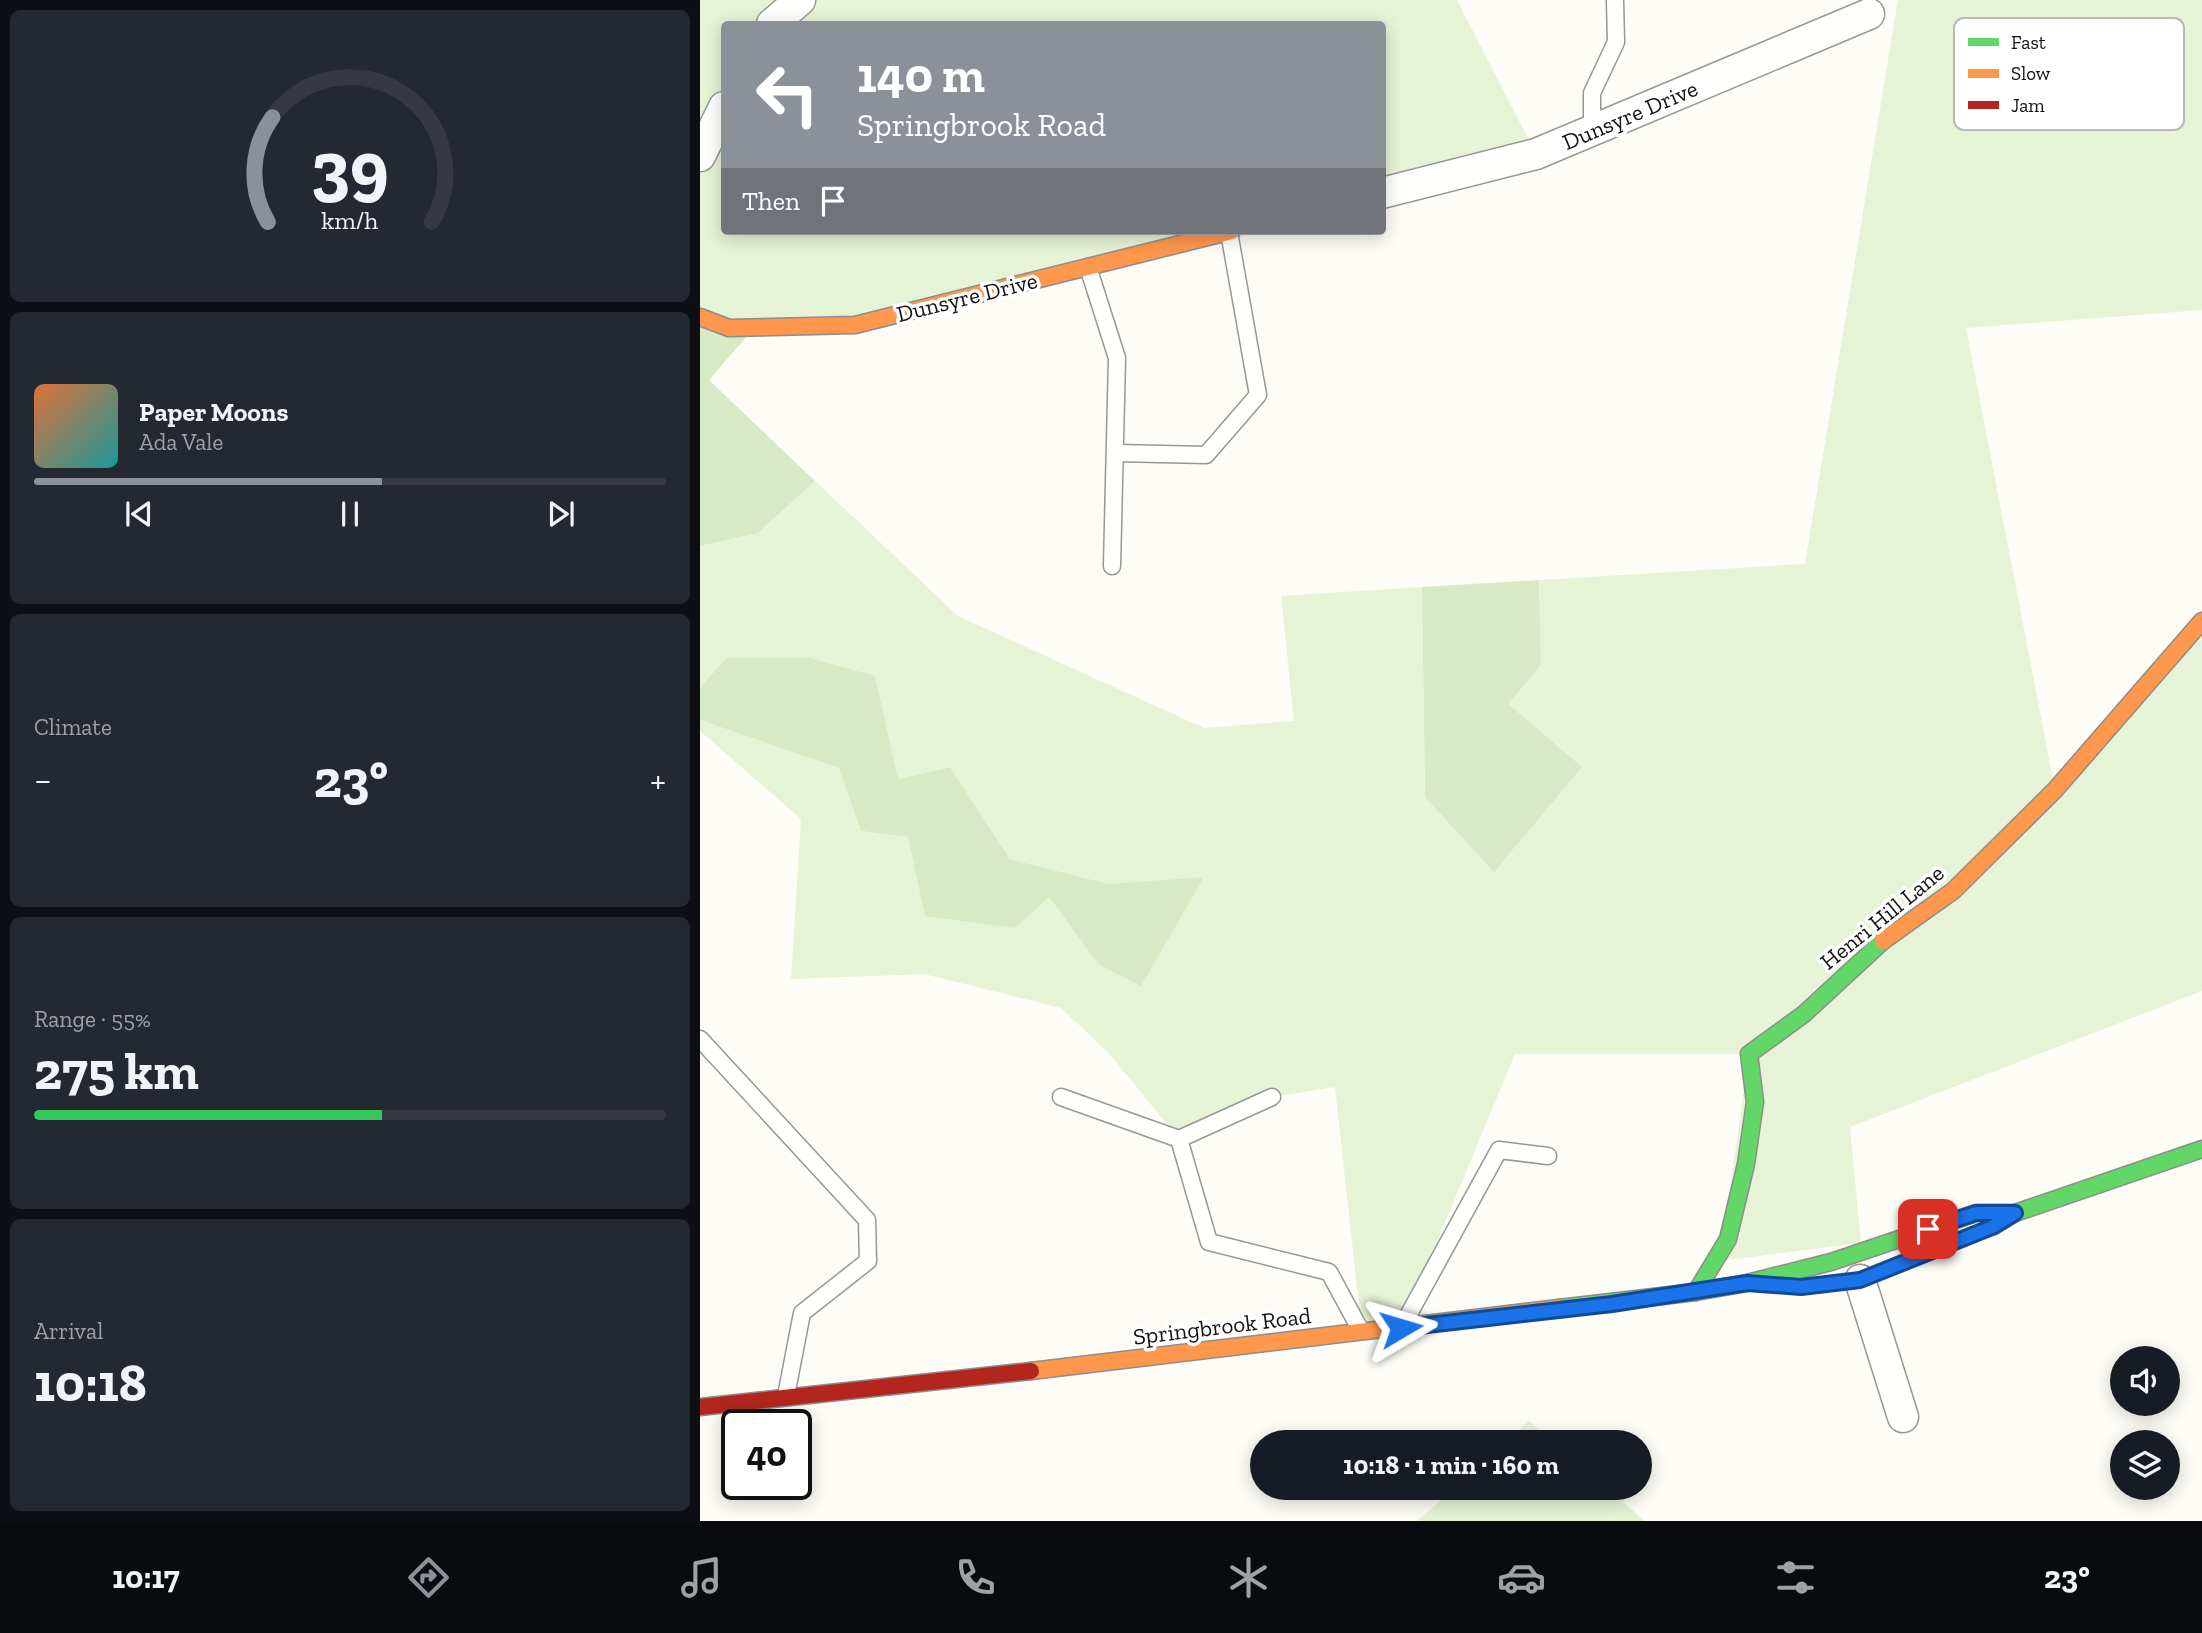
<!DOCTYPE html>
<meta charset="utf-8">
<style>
:root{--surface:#171b24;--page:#242831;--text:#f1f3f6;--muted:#9ea1a6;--line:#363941;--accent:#8c9099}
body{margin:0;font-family:"Zilla Slab",serif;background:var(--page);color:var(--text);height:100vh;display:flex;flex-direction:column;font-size:26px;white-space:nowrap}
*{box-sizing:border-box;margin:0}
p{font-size:23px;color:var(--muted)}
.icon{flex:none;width:38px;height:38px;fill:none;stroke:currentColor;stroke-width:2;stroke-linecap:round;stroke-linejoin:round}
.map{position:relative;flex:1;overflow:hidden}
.panel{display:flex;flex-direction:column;gap:10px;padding:10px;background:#0d0f14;width:700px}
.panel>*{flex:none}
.banner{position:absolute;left:21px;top:21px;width:665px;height:214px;border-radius:7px;box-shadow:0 4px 18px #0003;background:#8c9099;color:#fff;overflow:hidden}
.buttons{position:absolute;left:1410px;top:1346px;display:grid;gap:14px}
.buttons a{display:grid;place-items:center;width:70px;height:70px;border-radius:50%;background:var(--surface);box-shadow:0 4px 18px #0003;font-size:35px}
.speed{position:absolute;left:21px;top:1409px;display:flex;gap:14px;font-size:35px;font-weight:700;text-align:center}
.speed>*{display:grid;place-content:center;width:91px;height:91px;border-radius:50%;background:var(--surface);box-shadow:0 4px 18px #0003;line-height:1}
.speed .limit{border:4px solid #111;border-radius:10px;background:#fff;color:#111}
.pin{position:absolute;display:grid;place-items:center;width:60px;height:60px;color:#fff;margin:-30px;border-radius:14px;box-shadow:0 4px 10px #0006}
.me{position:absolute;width:77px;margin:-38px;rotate:83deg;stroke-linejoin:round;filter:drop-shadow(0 0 5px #0008)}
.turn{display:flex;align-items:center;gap:24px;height:147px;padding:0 21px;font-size:32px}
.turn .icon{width:91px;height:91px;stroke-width:2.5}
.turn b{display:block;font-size:49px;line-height:60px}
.then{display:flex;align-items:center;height:66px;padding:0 21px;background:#0003;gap:14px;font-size:26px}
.big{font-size:52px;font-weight:700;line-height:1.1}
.panel .card{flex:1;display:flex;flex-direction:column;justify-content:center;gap:10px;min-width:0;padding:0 24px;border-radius:10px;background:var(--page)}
.panel .dial{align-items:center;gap:0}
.dial svg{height:182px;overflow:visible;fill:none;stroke:var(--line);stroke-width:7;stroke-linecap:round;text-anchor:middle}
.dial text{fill:var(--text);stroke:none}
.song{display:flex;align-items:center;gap:21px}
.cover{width:84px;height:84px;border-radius:10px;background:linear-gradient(135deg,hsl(20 70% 55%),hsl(180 70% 35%))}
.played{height:7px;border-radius:4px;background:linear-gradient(90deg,var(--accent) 55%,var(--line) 55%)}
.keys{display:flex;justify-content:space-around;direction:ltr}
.heat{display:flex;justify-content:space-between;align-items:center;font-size:38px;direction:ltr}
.charge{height:10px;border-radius:5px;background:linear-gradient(90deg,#34c759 55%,var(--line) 0)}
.trip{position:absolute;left:550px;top:1430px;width:402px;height:70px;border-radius:35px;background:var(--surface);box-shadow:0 4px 18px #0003;font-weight:700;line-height:70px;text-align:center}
.dock{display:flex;height:112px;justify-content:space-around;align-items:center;background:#090b0e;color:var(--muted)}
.dock .icon{width:49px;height:49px}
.dock .on{color:var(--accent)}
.dock b{font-size:32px;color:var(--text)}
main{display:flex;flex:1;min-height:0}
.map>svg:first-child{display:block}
.green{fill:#e7f3d7}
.forest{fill:#d8eac5}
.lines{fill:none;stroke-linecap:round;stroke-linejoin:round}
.lane-casing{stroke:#979795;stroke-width:19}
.street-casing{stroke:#979795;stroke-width:33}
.fast-casing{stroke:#8e8d8b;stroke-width:19}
.slow-casing{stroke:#8e8d8b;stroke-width:19}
.jam-casing{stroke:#8e8d8b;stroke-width:19}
.lane{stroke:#fffffe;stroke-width:16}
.street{stroke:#fffffe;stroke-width:30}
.fast{stroke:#63d668;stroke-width:16}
.slow{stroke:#ff974d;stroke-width:16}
.jam{stroke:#b3261e;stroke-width:16}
.route-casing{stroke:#114b97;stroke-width:18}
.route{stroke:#1a73e8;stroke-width:12}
.labels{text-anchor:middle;stroke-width:7;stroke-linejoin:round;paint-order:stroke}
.street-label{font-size:23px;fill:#111;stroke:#fff}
.key{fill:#fff;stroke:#b8b8b8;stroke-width:2}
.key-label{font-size:19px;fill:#111}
</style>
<main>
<section class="panel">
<div class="card dial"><svg viewBox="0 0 100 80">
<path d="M14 69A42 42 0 1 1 86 69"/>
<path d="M14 69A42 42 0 0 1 16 23" stroke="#8c9099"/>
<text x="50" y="56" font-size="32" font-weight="700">39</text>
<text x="50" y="72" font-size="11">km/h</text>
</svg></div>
<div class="card">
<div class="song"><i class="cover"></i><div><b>Paper Moons</b><p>Ada Vale</p></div></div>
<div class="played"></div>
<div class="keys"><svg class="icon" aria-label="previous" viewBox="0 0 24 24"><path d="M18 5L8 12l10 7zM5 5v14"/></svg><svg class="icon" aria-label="pause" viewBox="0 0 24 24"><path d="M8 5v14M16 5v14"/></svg><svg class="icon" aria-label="next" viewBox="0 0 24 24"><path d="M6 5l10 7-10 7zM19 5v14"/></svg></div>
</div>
<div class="card"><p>Climate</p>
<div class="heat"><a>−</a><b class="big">23°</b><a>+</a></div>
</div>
<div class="card"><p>Range · 55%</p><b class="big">275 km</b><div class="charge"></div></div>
<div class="card"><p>Arrival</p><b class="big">10:18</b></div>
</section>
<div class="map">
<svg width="1502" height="1521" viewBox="0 0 1502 1521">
<rect width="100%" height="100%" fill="#fdfcf7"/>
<g class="green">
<path d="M 0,0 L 757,0 L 836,154 L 683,193 L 682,24 L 24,24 L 24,231 L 532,231 L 155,325 L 0,317 Z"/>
<path d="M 1198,0 L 1502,0 L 1502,310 L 1266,328 L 1355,790 L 1502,621 L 1502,991 L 1150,1127 L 1161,1243 L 1020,1261 L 1049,1054 L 815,1054 L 701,1328 L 662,1333 L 635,1087 L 572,1097 L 479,1139 L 408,1052 L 361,1008 L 224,974 L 91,979 L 101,819 L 0,731 L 0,720 L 140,768 L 161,831 L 208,837 L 349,897 L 398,964 L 504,878 L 409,884 L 310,859 L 250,767 L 198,779 L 26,658 L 0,688 L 0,546 L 58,533 L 115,481 L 258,616 L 504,728 L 594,721 L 581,596 L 722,587 L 725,797 L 841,665 L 839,580 L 1105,564 Z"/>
<path d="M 829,1421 L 853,1442 L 806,1442 Z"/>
<path d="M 755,1488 L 906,1488 L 945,1521 L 717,1521 Z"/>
</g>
<g class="forest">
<path d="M 0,317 L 55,327 L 9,380 L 115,481 L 58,533 L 0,546 Z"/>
<path d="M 839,580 L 841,665 L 808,704 L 882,767 L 794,872 L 725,797 L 722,587 Z"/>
<path d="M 26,658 L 110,658 L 175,676 L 198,779 L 250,767 L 310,859 L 409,884 L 504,877 L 441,986 L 398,964 L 349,897 L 315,928 L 225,916 L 208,837 L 161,831 L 139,768 L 0,720 L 0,688 Z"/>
</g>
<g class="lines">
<defs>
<g id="lane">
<path d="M 892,132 L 892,93 L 916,42 L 915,0"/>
<path d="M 388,267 L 417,358 L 412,566"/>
<path d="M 416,453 L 506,455 L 558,395 L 529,232"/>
<path d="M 0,1039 L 167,1220 L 168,1261 L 102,1313 L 86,1396"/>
<path d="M 361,1097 L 479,1139 L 509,1242 L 629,1272 L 661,1331"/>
<path d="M 479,1139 L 572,1097"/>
<path d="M 704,1323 L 799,1150 L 848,1156"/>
</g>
<g id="street">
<path d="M 72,24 L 100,0"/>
<path d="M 0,156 L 24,107"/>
<path d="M 682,193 L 836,154 L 1169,14"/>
<path d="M 1160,1280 L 1203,1417"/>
</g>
<g id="fast">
<path d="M 1294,1226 L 1315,1213 L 1502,1149"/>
<path d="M 996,1292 L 1028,1239 L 1046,1164 L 1055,1102 L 1049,1054 L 1104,1014 L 1183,941"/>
<path d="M 859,1308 L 996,1292 L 1047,1283 L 1131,1262 L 1276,1213 L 1315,1213"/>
</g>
<g id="slow">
<path d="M 0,317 L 29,328 L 155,325 L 532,231"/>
<path d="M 1183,941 L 1253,891 L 1355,790 L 1502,621"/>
<path d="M 331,1371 L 859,1308"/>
</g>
<path id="jam" d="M 0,1407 L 331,1371"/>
</defs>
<use href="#lane" class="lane-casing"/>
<use href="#street" class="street-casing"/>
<use href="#fast" class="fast-casing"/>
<use href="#slow" class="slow-casing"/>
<use href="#jam" class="jam-casing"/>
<use href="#lane" class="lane"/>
<use href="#street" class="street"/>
<use href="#fast" class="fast"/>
<use href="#slow" class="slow"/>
<use href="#jam" class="jam"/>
</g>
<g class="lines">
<defs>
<path id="route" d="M 701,1328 L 912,1304 L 1047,1283 L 1101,1287 L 1160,1280 L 1292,1227 L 1315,1213 L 1276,1213 L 1228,1229"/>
</defs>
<use href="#route" class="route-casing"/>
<use href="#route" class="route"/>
</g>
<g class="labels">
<g class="street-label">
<text transform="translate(930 115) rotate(-23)" y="8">Dunsyre Drive</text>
<text transform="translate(267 297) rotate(-14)" y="8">Dunsyre Drive</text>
<text transform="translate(1182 917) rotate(-39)" y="8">Henri Hill Lane</text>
<text transform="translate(522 1326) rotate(-7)" y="8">Springbrook Road</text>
</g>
</g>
<rect x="1254" y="18" width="230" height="112" rx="10" class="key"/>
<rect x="1268" y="38" width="31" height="8" fill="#63d668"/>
<rect x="1268" y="69" width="31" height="9" fill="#ff974d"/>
<rect x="1268" y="101" width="31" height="8" fill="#b3261e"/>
<g class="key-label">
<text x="1311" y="49">Fast</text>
<text x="1311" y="80">Slow</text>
<text x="1311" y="112">Jam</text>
</g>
</svg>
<div class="buttons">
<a><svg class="icon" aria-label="sound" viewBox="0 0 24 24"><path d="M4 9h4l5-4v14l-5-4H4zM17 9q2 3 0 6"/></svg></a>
<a><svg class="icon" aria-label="layers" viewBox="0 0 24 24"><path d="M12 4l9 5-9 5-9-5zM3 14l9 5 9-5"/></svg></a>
</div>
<div class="speed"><div class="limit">40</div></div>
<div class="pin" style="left:1228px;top:1229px;background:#d93025"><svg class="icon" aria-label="arrive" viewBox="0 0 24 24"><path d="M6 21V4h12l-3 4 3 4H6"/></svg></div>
<svg class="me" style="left:701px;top:1328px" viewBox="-20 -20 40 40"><path d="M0-17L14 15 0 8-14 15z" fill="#1a73e8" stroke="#fff" stroke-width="4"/></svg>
<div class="trip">10:18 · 1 min · 160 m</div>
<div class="banner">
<div class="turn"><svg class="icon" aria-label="left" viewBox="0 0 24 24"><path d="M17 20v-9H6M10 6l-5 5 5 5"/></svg><div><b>140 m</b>Springbrook Road</div></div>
<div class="then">Then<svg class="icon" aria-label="arrive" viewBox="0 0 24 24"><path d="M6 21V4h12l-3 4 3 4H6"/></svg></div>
</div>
</div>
</main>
<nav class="dock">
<b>10:17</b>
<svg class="icon on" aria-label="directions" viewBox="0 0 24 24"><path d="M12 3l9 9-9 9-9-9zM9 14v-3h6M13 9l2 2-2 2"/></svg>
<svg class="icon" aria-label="music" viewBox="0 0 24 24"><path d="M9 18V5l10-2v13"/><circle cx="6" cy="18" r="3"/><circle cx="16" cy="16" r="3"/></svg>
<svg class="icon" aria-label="phone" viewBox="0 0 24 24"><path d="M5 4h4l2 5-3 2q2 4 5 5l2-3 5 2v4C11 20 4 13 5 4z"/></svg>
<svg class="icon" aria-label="climate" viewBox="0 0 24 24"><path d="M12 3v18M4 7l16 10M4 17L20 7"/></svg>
<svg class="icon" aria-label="car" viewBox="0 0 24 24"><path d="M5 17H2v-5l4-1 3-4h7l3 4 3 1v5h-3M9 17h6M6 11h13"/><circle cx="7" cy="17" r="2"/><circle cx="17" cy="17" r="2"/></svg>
<svg class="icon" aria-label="filters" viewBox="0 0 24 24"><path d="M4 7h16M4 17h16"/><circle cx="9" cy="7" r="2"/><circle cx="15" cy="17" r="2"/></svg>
<b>23°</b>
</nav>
